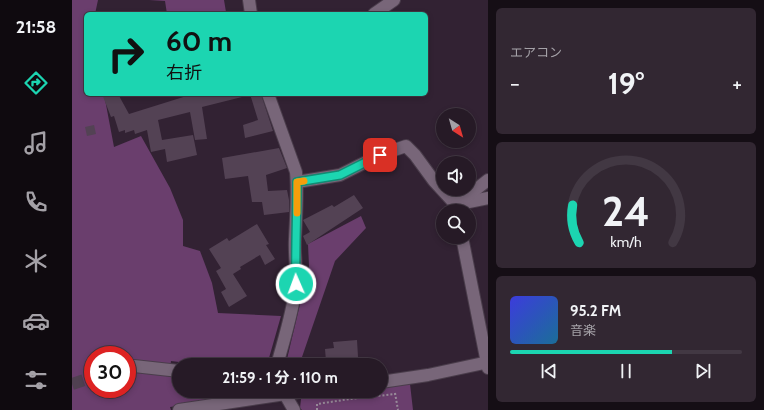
<!DOCTYPE html>
<html lang="ja">
<meta charset="utf-8">
<style>
:root{--surface:#261a26;--page:#322732;--text:#f1f3f6;--muted:#a4a1a7;--line:#423843;--accent:#1cd5b1}
body{margin:0;font-family:Cabin,"Noto Sans JP",sans-serif;background:var(--page);color:var(--text);height:100vh;display:flex;flex-direction:column;font-size:15px;white-space:nowrap}
*{box-sizing:border-box;margin:0}
p{font-size:13px;color:var(--muted)}
.icon{flex:none;width:22px;height:22px;fill:none;stroke:currentColor;stroke-width:2;stroke-linecap:round;stroke-linejoin:round}
.map{position:relative;flex:1;overflow:hidden}
.details{display:flex;flex-direction:column;gap:8px;padding:8px;background:#150e15;width:276px}
.details>*{flex:none}
.hud{position:absolute;left:12px;top:12px;width:344px;height:84px;border-radius:6px;box-shadow:0 2px 6px #0003,0 0 0 1px var(--line);background:#1cd5b1;color:#111;overflow:hidden}
.needle{width:26px;rotate:143deg}
.tools{position:absolute;left:364px;top:108px;display:grid;gap:8px}
.tools a{display:grid;place-items:center;width:40px;height:40px;border-radius:50%;background:var(--surface);box-shadow:0 2px 6px #0003,0 0 0 1px var(--line);font-size:20px}
.speed{position:absolute;left:12px;top:346px;display:flex;gap:8px;font-size:20px;font-weight:700;text-align:center}
.speed>*{display:grid;place-content:center;width:52px;height:52px;border-radius:50%;background:var(--surface);box-shadow:0 2px 6px #0003,0 0 0 1px var(--line);line-height:1}
.speed .limit{border:6px solid #d22;background:#fff;color:#111}
.pin{position:absolute;display:grid;place-items:center;width:34px;height:34px;color:#fff;margin:-17px;border-radius:8px;box-shadow:0 2px 6px #0006}
.me{position:absolute;width:44px;margin:-22px;rotate:358deg;stroke-linejoin:round;filter:drop-shadow(0 0 3px #0008)}
.turn{display:flex;align-items:center;gap:14px;height:84px;padding:0 16px;font-size:18px}
.turn .icon{width:52px;height:52px;stroke-width:2.5}
.turn b{display:block;font-size:28px;line-height:34px}
.big{font-size:30px;font-weight:700;line-height:1.1}
.details .tile{flex:1;display:flex;flex-direction:column;justify-content:center;gap:6px;min-width:0;padding:0 14px;border-radius:6px;background:var(--page)}
.details .dial{align-items:center;gap:0}
.dial svg{height:104px;overflow:visible;fill:none;stroke:var(--line);stroke-width:7;stroke-linecap:round;text-anchor:middle}
.dial text{fill:var(--text);stroke:none}
.song{display:flex;align-items:center;gap:12px}
.cover{width:48px;height:48px;border-radius:6px;background:linear-gradient(135deg,hsl(240 70% 55%),hsl(200 70% 35%))}
.played{height:4px;border-radius:2px;background:linear-gradient(90deg,var(--accent) 70%,var(--line) 70%)}
.keys{display:flex;justify-content:space-around;direction:ltr}
.heat{display:flex;justify-content:space-between;align-items:center;font-size:22px;direction:ltr}
.trip{position:absolute;left:100px;top:358px;width:216px;height:40px;border-radius:20px;background:var(--surface);box-shadow:0 2px 6px #0003,0 0 0 1px var(--line);font-weight:700;line-height:40px;text-align:center}
main{display:flex;flex:1;min-height:0}
.menu{display:flex;flex-direction:column;width:72px;justify-content:space-around;align-items:center;background:#0f0a0f;color:var(--muted)}
.menu .icon{width:28px;height:28px}
.menu .active{color:var(--accent)}
.menu b{font-size:18px;color:var(--text)}
.map>svg:first-child{display:block}
.green{fill:#6a3e6d;fill-rule:evenodd}
.building{fill:#534254}
.lines{fill:none;stroke-linecap:round;stroke-linejoin:round}
.minor-tunnel{stroke:#504051;stroke-width:12;stroke-dasharray:12 6;stroke-linecap:butt}
.minor-casing{stroke:#4a3d4b;stroke-width:14}
.path{stroke:#988b99;stroke-width:2;stroke-dasharray:2 2;stroke-linecap:butt}
.minor{stroke:#786679;stroke-width:12}
.route-casing{stroke:#128a73;stroke-width:10}
.route{stroke:#1cd5b1;stroke-width:7}
.slow{stroke:#f59e0b;stroke-width:7}
</style>
<main>
<nav class="menu">
<b>21:58</b>
<svg class="icon active" aria-label="directions" viewBox="0 0 24 24"><path d="M12 3l9 9-9 9-9-9zM9 14v-3h6M13 9l2 2-2 2"/></svg>
<svg class="icon" aria-label="music" viewBox="0 0 24 24"><path d="M9 18V5l10-2v13"/><circle cx="6" cy="18" r="3"/><circle cx="16" cy="16" r="3"/></svg>
<svg class="icon" aria-label="phone" viewBox="0 0 24 24"><path d="M5 4h4l2 5-3 2q2 4 5 5l2-3 5 2v4C11 20 4 13 5 4z"/></svg>
<svg class="icon" aria-label="climate" viewBox="0 0 24 24"><path d="M12 3v18M4 7l16 10M4 17L20 7"/></svg>
<svg class="icon" aria-label="car" viewBox="0 0 24 24"><path d="M5 17H2v-5l4-1 3-4h7l3 4 3 1v5h-3M9 17h6M6 11h13"/><circle cx="7" cy="17" r="2"/><circle cx="17" cy="17" r="2"/></svg>
<svg class="icon" aria-label="filters" viewBox="0 0 24 24"><path d="M4 7h16M4 17h16"/><circle cx="9" cy="7" r="2"/><circle cx="15" cy="17" r="2"/></svg>
</nav>
<div class="map">
<svg width="416" height="410" viewBox="0 0 416 410">
<rect width="100%" height="100%" fill="#322233"/>
<g class="green">
<path d="M 0,0 L 26,0 L 23,14 L 14,14 L 14,94 L 32,94 L 42,147 L 69,136 L 98,188 L 111,220 L 111,246 L 128,251 L 140,283 L 146,313 L 209,316 L 195,365 L 132,365 L 99,361 L 97,376 L 107,377 L 107,391 L 150,391 L 153,399 L 98,407 L 99,410 L 0,410 ZM 21,355 L 55,355 L 55,389 L 21,389 Z"/>
<path d="M 77,0 L 152,0 L 154,12 L 171,11 L 171,14 L 95,14 L 93,1 Z"/>
<path d="M 289,216 L 294,228 L 263,261 L 230,357 L 215,359 L 237,266 L 236,244 Z"/>
<path d="M 338,384 L 341,410 L 230,410 L 228,408 L 229,399 L 285,391 L 309,391 L 309,388 Z"/>
</g>
<g class="building">
<path d="M 30,94 L 46,94 L 57,114 L 121,94 L 174,94 L 174,96 L 130,107 L 135,139 L 123,140 L 118,112 L 86,120 L 90,140 L 121,135 L 125,155 L 95,162 L 93,149 L 79,152 L 75,130 L 63,134 L 62,130 L 53,133 L 53,130 L 47,132 L 42,116 L 39,117 Z"/>
<path d="M 178,94 L 189,94 L 201,131 L 173,138 L 171,125 L 186,120 Z"/>
<path d="M 22,125 L 24,134 L 15,136 L 13,127 Z"/>
<path d="M 207,148 L 215,168 L 194,175 L 196,191 L 215,190 L 217,200 L 217,212 L 192,215 L 190,202 L 180,202 L 176,176 L 153,179 L 150,158 Z"/>
<path d="M 282,195 L 291,208 L 235,245 L 231,236 L 238,232 L 231,220 L 260,205 L 262,207 Z"/>
<path d="M 185,224 L 197,244 L 194,245 L 203,259 L 193,265 L 188,255 L 168,267 L 169,269 L 161,274 L 175,296 L 157,307 L 149,292 L 154,289 L 144,271 L 149,268 L 137,249 L 155,238 L 157,241 Z"/>
<path d="M 285,340 L 286,357 L 254,361 L 253,349 L 262,348 L 261,342 Z"/>
</g>
<g class="lines">
<path class="minor-tunnel" d="M 0,384 L 21,377"/>
<defs>
<g id="minor">
<path d="M 177,0 L 179,14"/>
<path d="M 302,14 L 322,0"/>
<path d="M 196,94 L 224,172 C 226,194 224,216 223,239 C 222,254 225,269 224,285 C 221,312 212,339 205,365"/>
<path d="M 225,182 L 268,175 L 308,155 L 334,146 L 343,155 L 362,181 L 384,205 L 385,211"/>
<path d="M 387,204 L 416,198"/>
<path d="M 384,205 L 416,180"/>
<path d="M 390,237 L 416,368"/>
<path d="M 55,368 L 62,366 L 107,371"/>
<path d="M 309,382 L 356,375 L 416,362"/>
<path d="M 211,391 L 222,410"/>
<path d="M 107,410 L 234,391"/>
</g>
</defs>
<use href="#minor" class="minor-casing"/>
<g class="path">
<path d="M 323,393 L 326,410"/>
<path d="M 245,410 L 245,404 L 278,399 L 323,394"/>
</g>
<use href="#minor" class="minor"/>
</g>
<g class="lines">
<defs>
<path id="route" d="M 224,284 C 223,250 225,216 225,182 L 268,175 L 308,155"/>
</defs>
<use href="#route" class="route-casing"/>
<use href="#route" class="route"/>
<path class="slow" d="M 225,213 L 225,182 L 232,181"/>
</g>
</svg>
<div class="tools">
<a><svg class="needle" viewBox="-14 -14 28 28"><path d="M0-13l5 13h-10z" fill="#e53935"/><path d="M0 13l5-13h-10z" fill="#a4a1a7"/></svg></a>
<a><svg class="icon" aria-label="sound" viewBox="0 0 24 24"><path d="M4 9h4l5-4v14l-5-4H4zM17 9q2 3 0 6"/></svg></a>
<a><svg class="icon" aria-label="search" viewBox="0 0 24 24"><circle cx="10" cy="10" r="6"/><path d="M15 15l6 6"/></svg></a>
</div>
<div class="speed"><div class="limit">30</div></div>
<div class="pin" style="left:308px;top:155px;background:#d93025"><svg class="icon" aria-label="arrive" viewBox="0 0 24 24"><path d="M6 21V4h12l-3 4 3 4H6"/></svg></div>
<svg class="me" style="left:224px;top:284px" viewBox="-20 -20 40 40"><circle r="17" fill="#1cd5b1" stroke="#fff" stroke-width="3"/><path d="M0-11L8 9 0 5-8 9z" fill="#fff"/></svg>
<div class="trip">21:59 · 1 分 · 110 m</div>
<div class="hud">
<div class="turn"><svg class="icon" aria-label="right" viewBox="0 0 24 24"><path d="M7 20v-9h11M14 6l5 5-5 5"/></svg><div><b>60 m</b>右折</div></div>
</div>
</div>
<section class="details">
<div class="tile"><p>エアコン</p>
<div class="heat"><a>−</a><b class="big">19°</b><a>+</a></div>
</div>
<div class="tile dial"><svg viewBox="0 0 100 80">
<path d="M14 69A42 42 0 1 1 86 69"/>
<path d="M14 69A42 42 0 0 1 9 40" stroke="#1cd5b1"/>
<text x="50" y="56" font-size="32" font-weight="700">24</text>
<text x="50" y="72" font-size="11">km/h</text>
</svg></div>
<div class="tile">
<div class="song"><i class="cover"></i><div><b>95.2 FM</b><p>音楽</p></div></div>
<div class="played"></div>
<div class="keys"><svg class="icon" aria-label="previous" viewBox="0 0 24 24"><path d="M18 5L8 12l10 7zM5 5v14"/></svg><svg class="icon" aria-label="pause" viewBox="0 0 24 24"><path d="M8 5v14M16 5v14"/></svg><svg class="icon" aria-label="next" viewBox="0 0 24 24"><path d="M6 5l10 7-10 7zM19 5v14"/></svg></div>
</div>
</section>
</main>
